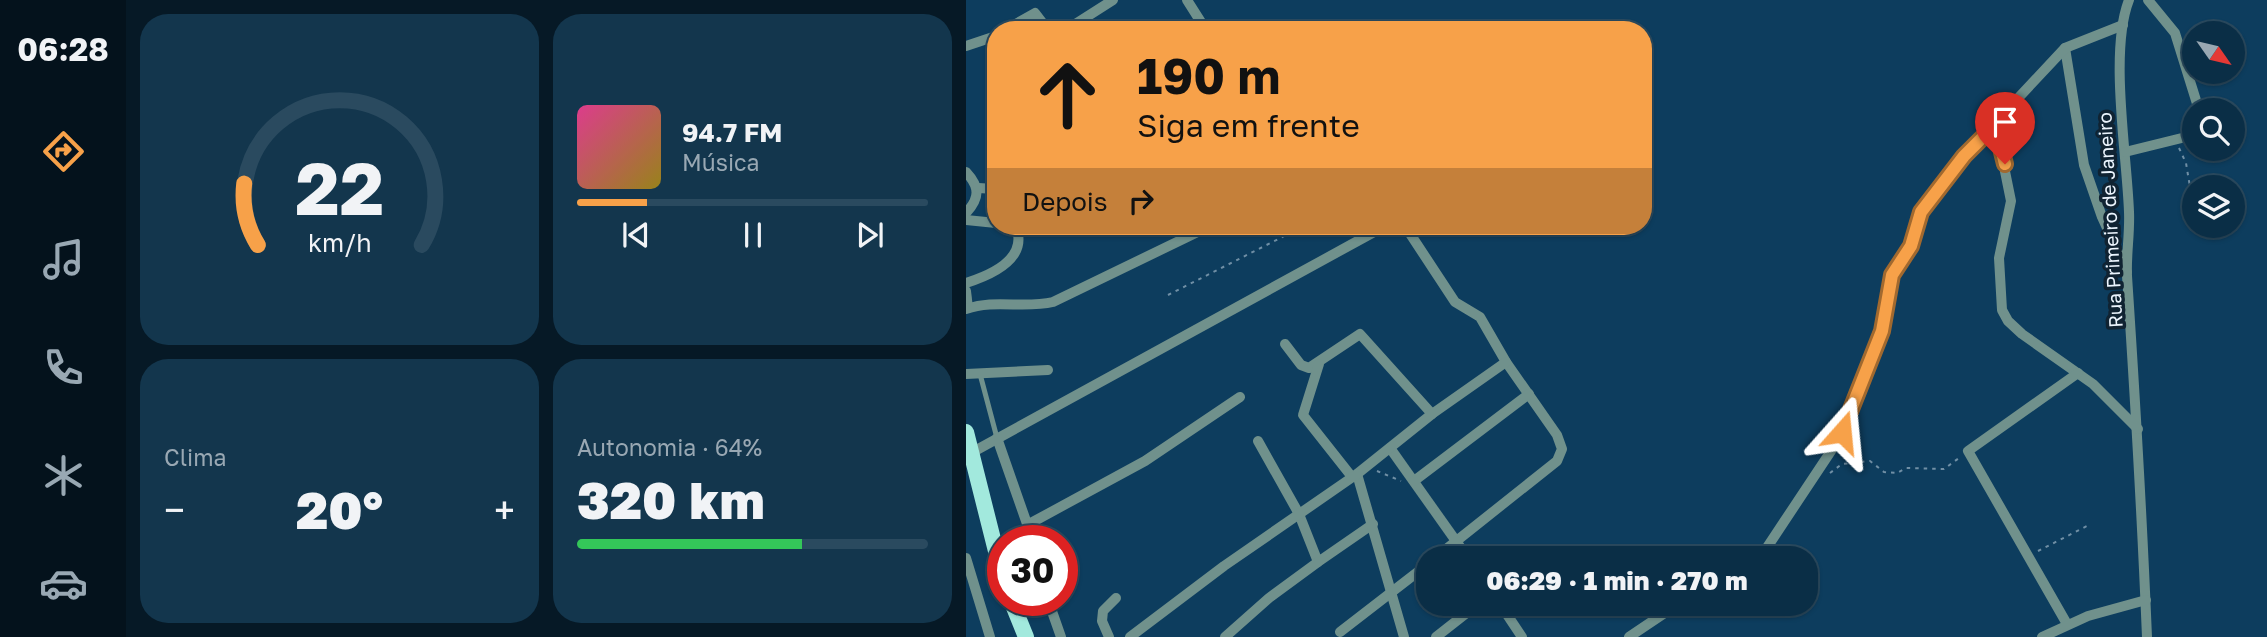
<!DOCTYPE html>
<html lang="pt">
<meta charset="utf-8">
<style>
:root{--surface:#0a2e46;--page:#13364d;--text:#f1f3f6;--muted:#99a8b3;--line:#2a4a5f;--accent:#f7a149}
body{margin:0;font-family:"Golos Text",sans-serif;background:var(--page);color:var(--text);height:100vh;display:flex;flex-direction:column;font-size:26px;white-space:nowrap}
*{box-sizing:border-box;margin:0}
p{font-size:23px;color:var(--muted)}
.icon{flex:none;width:38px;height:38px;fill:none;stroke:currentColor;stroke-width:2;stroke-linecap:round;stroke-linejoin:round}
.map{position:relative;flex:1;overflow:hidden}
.details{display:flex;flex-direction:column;gap:14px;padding:14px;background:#061926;width:840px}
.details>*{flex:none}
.guide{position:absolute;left:21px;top:21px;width:665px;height:214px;border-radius:28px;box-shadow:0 2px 5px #0004,0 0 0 2px var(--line);background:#f7a149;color:#111;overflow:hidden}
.needle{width:46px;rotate:124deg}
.controls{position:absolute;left:1216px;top:21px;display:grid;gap:14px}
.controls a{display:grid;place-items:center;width:63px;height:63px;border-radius:50%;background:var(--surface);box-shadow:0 2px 5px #0004,0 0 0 2px var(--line);font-size:35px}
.speed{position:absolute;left:21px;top:525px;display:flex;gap:14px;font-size:35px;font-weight:700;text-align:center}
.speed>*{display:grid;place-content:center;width:91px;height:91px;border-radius:50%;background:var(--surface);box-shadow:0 2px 5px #0004,0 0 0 2px var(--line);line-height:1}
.speed .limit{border:10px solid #d22;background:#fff;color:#111}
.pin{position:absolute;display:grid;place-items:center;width:60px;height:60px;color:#fff;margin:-72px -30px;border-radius:50% 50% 50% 0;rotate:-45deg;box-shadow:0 0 7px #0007}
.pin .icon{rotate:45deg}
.me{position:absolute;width:77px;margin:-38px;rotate:18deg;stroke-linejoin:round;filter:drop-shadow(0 0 5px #0008)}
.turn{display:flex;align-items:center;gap:24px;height:147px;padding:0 35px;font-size:32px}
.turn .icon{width:91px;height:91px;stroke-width:2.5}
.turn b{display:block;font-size:49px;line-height:60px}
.then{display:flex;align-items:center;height:66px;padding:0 35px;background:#0003;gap:14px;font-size:26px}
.big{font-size:52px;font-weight:800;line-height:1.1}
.details .card{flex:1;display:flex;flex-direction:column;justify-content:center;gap:10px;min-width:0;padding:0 24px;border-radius:28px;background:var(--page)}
.details .dial{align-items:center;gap:0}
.dial svg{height:182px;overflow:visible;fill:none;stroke:var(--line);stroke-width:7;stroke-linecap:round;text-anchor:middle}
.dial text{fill:var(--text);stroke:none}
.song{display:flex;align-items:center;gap:21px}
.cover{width:84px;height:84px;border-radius:10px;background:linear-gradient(135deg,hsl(330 70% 55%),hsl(50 70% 35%))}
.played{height:7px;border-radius:4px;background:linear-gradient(90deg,var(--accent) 20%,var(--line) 20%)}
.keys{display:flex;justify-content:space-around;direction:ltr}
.heat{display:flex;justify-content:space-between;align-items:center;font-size:38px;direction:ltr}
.charge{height:10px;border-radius:5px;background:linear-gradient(90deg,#34c759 64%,var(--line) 0)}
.details .tiles{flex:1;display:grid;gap:14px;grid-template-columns:repeat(2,1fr)}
.trip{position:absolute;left:450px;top:546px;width:402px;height:70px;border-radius:28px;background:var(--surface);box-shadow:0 2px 5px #0004,0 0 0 2px var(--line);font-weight:800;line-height:70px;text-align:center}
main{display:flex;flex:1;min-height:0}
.tabs{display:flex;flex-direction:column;width:126px;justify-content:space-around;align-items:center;background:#04121c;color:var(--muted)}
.tabs .icon{width:49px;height:49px}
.tabs .current{color:var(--accent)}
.tabs b{font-size:32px;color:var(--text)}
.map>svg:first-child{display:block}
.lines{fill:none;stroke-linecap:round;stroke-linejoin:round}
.path{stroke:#708fa5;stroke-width:2;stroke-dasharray:3.5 5;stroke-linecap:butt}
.service{stroke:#70918c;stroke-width:5}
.minor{stroke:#70918c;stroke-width:10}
.primary{stroke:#a2e9dd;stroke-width:16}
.route-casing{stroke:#a1692f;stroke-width:18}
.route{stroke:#f7a149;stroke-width:12}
.labels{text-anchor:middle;stroke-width:7;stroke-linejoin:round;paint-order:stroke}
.street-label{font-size:19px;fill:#ebf4fd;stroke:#102332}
</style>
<main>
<nav class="tabs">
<b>06:28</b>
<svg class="icon current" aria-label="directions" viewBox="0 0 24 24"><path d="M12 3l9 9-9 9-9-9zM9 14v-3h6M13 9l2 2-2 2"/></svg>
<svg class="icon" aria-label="music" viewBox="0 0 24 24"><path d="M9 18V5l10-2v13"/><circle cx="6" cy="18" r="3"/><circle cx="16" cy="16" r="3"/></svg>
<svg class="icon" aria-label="phone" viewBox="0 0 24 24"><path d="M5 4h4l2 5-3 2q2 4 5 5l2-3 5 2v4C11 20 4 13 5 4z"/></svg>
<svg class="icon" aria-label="climate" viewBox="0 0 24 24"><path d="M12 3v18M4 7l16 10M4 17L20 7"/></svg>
<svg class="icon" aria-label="car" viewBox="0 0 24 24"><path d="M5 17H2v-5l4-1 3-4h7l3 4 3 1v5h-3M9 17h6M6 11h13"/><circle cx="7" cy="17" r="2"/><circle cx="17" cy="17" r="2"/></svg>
</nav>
<section class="details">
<div class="tiles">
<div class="card dial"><svg viewBox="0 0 100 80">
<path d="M14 69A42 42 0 1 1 86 69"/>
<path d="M14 69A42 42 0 0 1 8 42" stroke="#f7a149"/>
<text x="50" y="56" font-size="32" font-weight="700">22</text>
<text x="50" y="72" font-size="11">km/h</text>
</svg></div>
<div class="card">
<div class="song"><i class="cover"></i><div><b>94.7 FM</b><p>Música</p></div></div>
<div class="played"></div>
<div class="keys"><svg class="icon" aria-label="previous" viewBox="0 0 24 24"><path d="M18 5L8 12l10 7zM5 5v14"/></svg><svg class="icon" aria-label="pause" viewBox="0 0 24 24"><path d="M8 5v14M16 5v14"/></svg><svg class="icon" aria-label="next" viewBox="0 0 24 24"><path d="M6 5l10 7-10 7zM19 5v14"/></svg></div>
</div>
<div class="card"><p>Clima</p>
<div class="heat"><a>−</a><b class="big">20°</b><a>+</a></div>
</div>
<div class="card"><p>Autonomia · 64%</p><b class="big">320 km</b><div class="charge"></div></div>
</div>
</section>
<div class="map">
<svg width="1301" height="637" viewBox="0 0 1301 637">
<rect width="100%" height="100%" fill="#0d3d5e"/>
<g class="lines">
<g class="path">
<path d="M 1213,148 L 1220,163 L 1228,211"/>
<path d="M 202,295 L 338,226"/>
<path d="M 411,471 L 435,481"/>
<path d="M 864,473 L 876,464 L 904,461 L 918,472 L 931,473 L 940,468 L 978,469 L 993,458"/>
<path d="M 1072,551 L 1121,526"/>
</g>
<path class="service" d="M 14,374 L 31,438"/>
<g class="minor">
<path d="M 221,0 L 240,30"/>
<path d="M 1163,0 C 1143,51 1161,155 1163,212 C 1164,233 1160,255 1161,276 C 1169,396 1176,516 1181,637"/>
<path d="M 1182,0 L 1209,33 L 1233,110"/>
<path d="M 39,30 L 69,13 L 82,30"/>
<path d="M 100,30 L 147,0"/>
<path d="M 0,46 L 30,36"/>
<path d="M 1099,48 L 1118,165 L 1136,217 L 1161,272"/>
<path d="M 1032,122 L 1031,132 L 1045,201 L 1033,258 L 1036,310 L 1042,321 L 1056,334 L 1127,384 L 1172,429"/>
<path d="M 1159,152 L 1228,135"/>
<path d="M 0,172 C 14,187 14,198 0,213"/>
<path d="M 12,188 L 30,189"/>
<path d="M 0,220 L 30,223"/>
<path d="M 439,226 L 489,302 L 514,317 L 540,362 L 591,435 L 596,449 L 591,461 L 469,558"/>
<path d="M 0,283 C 22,276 57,262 52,234 L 42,226"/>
<path d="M 0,291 L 2,308"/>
<path d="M 0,309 C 29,299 58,309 87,302 L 244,226"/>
<path d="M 319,344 L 335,365 L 343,368 L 394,334 L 466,414"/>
<path d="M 353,364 L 337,415 L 386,477"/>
<path d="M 0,374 L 82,370"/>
<path d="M 31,438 L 67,541"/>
<path d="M 292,441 L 333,514 L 352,562 L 407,524"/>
<path d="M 424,448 L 502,558"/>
<path d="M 5,453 L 419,226"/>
<path d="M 391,474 L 438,637"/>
<path d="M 448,481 L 563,394"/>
<path d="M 63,524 L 179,461 L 274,397"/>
<path d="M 0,558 L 24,637"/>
<path d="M 794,558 L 873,439 L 917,331 L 926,275 L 945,245 L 957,208 L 998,156 L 1099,48 L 1157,25"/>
<path d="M 82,600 L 95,637"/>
<path d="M 534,604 L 556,637"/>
<path d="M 1101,624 L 1002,451 L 1112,373"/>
<path d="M 374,632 L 462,564"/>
<path d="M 143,637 L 136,621 L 137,611 L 150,598"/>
<path d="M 164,637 L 258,566 L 391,474 L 466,414 L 540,362"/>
<path d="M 259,637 L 303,598 L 352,562"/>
<path d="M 470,637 L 512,604"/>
<path d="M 663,637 L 712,604"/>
<path d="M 1076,637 L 1122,616 L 1180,600"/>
</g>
<g class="primary">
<path d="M 0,432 L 37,579"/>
<path d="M 45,600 L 60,637"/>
</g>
</g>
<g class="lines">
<defs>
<path id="route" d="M 876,432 L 916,331 L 926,275 L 945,246 L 955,212 L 998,156 L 1032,122 L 1031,132 L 1039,164"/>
</defs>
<use href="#route" class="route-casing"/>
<use href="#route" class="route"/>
</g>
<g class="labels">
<g class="street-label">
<text transform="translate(1144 220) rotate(-93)" y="7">Rua Primeiro de Janeiro</text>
</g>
</g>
</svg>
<div class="controls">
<a><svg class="needle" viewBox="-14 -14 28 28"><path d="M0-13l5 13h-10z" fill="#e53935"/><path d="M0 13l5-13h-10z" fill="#99a8b3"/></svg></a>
<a><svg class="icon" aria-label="search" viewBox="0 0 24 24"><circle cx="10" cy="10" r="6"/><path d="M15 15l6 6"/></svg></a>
<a><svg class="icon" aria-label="layers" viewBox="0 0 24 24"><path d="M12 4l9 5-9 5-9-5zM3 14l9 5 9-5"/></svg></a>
</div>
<div class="speed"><div class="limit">30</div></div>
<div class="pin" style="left:1039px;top:164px;background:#d93025"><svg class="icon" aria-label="arrive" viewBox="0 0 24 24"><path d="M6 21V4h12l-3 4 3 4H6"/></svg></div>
<svg class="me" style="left:876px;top:432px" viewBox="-20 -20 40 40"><path d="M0-17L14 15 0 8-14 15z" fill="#f7a149" stroke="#fff" stroke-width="4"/></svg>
<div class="trip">06:29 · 1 min · 270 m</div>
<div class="guide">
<div class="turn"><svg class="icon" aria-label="ahead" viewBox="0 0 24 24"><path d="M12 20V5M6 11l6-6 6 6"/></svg><div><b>190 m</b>Siga em frente</div></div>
<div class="then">Depois<svg class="icon" aria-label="right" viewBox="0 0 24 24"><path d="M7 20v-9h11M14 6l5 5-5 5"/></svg></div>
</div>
</div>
</main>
